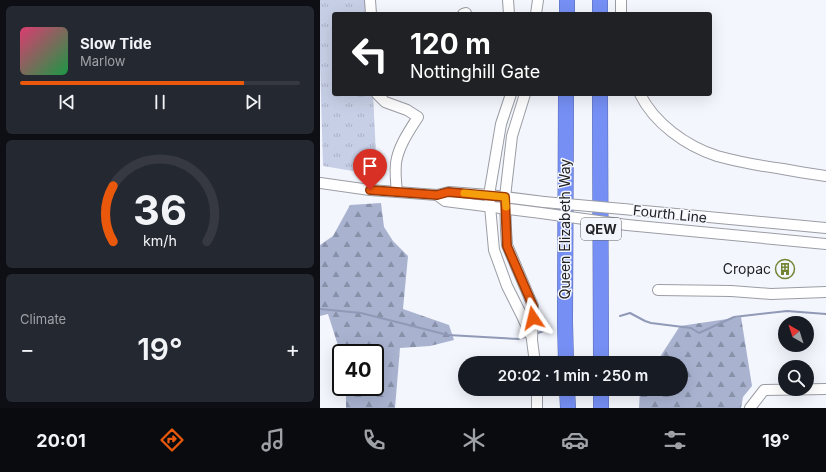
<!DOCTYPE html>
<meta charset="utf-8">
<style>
:root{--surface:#171b24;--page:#242831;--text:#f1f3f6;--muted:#9ea1a6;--line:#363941;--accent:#ea580c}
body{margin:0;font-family:Inter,sans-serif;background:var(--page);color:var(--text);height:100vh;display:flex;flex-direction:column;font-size:15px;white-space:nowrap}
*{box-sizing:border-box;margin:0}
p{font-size:13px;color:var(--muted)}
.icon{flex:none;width:22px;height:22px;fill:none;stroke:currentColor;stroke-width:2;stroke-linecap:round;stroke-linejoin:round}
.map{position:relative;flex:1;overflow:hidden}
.drawer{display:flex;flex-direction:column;gap:6px;padding:6px;background:#0d0f14;width:320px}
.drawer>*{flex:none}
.hud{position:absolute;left:12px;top:12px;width:380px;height:84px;border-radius:4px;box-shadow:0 4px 16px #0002;background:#202124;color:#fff;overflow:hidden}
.needle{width:26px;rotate:321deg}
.fabs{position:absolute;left:458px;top:316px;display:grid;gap:8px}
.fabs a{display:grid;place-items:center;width:36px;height:36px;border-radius:50%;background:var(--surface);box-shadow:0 4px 16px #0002;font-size:20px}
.speed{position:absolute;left:12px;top:344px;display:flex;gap:8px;font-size:20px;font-weight:700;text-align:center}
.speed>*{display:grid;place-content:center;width:52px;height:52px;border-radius:50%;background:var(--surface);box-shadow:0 4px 16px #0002;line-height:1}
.speed .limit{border:2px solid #111;border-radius:6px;background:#fff;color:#111}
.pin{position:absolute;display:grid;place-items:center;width:34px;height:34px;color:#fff;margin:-41px -17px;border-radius:50% 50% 50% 0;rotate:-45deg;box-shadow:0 0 4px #0007}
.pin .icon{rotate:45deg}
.me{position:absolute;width:44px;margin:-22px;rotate:350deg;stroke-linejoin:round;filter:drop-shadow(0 0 3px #0008)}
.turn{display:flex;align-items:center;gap:14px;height:84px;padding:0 12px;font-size:18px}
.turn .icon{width:52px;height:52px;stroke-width:2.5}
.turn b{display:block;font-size:28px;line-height:34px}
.big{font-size:30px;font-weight:600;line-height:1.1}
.drawer .tile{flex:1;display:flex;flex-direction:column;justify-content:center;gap:6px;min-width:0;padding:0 14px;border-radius:6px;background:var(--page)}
.drawer .dial{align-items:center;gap:0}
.dial svg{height:104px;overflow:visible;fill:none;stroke:var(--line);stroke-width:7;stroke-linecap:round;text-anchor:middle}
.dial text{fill:var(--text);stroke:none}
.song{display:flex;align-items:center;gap:12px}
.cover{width:48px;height:48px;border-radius:6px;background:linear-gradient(135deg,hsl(340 70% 55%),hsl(140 70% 35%))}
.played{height:4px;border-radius:2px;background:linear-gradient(90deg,var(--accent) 80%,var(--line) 80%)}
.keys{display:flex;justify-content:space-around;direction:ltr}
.heat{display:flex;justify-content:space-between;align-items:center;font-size:22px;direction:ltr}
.trip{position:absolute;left:138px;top:356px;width:230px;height:40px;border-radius:20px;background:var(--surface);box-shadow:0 4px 16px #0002;font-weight:600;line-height:40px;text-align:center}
.menu{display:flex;height:64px;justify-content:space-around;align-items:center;background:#090b0e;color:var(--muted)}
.menu .icon{width:28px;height:28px}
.menu .current{color:var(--accent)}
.menu b{font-size:18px;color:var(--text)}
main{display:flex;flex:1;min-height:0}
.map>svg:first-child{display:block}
.grass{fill:url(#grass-tufts)}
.forest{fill:url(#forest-firs)}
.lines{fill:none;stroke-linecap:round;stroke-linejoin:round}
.stream{stroke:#9099b6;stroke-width:2}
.minor-casing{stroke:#9b9da4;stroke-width:12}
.highway-casing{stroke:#5869ac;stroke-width:16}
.minor{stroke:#fff;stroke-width:10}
.highway{stroke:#758ff4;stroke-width:15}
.minor-bridge-casing{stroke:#9b9da4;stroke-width:12;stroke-linecap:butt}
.minor-bridge{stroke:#fff;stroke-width:10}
.route-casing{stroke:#983908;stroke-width:10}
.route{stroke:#ea580c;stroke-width:7}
.slow{stroke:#f59e0b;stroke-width:7}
.labels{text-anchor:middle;stroke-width:3;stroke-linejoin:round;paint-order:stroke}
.shield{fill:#f4f6fe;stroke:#616266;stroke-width:1}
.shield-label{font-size:13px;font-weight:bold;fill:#222225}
.street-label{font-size:14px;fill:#222225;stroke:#f4f6fe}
.poi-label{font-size:14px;fill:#222225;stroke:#f4f6fe;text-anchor:end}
</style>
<main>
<section class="drawer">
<div class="tile">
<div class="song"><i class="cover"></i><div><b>Slow Tide</b><p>Marlow</p></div></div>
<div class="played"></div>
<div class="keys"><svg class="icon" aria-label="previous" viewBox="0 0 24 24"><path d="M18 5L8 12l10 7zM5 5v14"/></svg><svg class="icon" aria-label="pause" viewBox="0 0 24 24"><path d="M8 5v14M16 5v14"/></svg><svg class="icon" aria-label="next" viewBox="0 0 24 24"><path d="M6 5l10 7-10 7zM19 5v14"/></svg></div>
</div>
<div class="tile dial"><svg viewBox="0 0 100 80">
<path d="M14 69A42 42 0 1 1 86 69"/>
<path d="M14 69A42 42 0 0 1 14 26" stroke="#ea580c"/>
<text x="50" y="56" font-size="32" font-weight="700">36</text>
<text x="50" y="72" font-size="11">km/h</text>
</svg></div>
<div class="tile"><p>Climate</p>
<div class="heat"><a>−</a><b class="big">19°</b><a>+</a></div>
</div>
</section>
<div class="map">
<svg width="506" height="408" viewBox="0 0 506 408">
<defs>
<pattern id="grass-tufts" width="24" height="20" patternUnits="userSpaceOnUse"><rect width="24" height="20" fill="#c7cfe6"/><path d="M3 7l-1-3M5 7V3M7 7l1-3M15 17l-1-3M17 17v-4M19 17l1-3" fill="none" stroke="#abb1c5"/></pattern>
<pattern id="forest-firs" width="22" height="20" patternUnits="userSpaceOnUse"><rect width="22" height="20" fill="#a9b3d0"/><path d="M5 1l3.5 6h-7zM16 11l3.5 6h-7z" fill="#8991a9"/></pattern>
</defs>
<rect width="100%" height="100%" fill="#f4f6fe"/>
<path class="grass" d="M 0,0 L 46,0 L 47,14 L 14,14 L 14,94 L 53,94 L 57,175 L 3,166 L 0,62 Z"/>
<g class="forest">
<path d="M 61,203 L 64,227 L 73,241 L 88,256 L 83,309 L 129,325 L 134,340 L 110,346 L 80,348 L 75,408 L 26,408 L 26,387 L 55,387 L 55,353 L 21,353 L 21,355 L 8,314 L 0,316 L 0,245 L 13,236 L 30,205 Z"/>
<path d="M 421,317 L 432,386 L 423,397 L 421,408 L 319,408 L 320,389 L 361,389 L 361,363 L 336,363 L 360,326 Z"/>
</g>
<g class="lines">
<g class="stream">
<path d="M 0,309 L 41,313 L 128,335 L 199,339 L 207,336"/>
<path d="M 300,316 L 310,313 L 325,321 L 331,323 L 371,328 L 379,333 L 414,317 L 467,311 L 506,314"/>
<path d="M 218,333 L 229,329"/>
</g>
<defs>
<g id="minor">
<path d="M 50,0 L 51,14"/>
<path d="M 188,0 L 189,14"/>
<path d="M 143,14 L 146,13"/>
<path d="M 216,14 L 218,0"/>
<path d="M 301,14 L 301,0"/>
<path d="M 57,94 L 65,102 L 87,110 L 98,117 C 89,131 78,147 76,163 C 75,173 76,183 77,192"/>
<path d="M 191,94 L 181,124 L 169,195 L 174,250 L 187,286 L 202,316 L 211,336"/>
<path d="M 205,94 L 192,136 L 185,197 L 186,230 L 187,245 L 213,306 L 212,340 L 215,363"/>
<path d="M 320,94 C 334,123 366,146 397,156 C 419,162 441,166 463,169 C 478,172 492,174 506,176"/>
<path d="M 0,183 L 50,190 L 77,192 L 117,195 L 129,192 L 169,195 L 224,202"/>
<path d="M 117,195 L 125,201 L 221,213"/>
<path d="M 303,209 L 506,228"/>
<path d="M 307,225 L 506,244"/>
<path d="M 338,290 L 411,291 L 451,294 L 506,292"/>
<path d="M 217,389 L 217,408"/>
<path d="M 430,408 L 444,390 L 506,389"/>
</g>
<g id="highway">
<path d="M 280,0 L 280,14"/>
<path d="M 247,14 L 247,0"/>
<path d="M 246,94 L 245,322 L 246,363"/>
<path d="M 280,94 L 281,363"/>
<path d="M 247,389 L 248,408"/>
<path d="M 281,389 L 281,408"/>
</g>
</defs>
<use href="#minor" class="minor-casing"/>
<use href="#highway" class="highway-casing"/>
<use href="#minor" class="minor"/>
<use href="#highway" class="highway"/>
<defs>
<g id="minor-bridge">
<path d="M 224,202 L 303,209"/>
<path d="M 221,213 L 307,225"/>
</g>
</defs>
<use href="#minor-bridge" class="minor-bridge-casing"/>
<use href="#minor-bridge" class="minor-bridge"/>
</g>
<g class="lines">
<defs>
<path id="route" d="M 50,190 L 117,195 L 128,192 L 185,197 L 187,246 L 213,306 L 213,318"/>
</defs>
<use href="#route" class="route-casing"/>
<use href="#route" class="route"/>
<path class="slow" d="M 144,193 L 185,197 L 186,207"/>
</g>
<defs>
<symbol id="building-ring" viewBox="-11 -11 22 22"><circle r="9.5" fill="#f4f6fe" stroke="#738535" stroke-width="1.5"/><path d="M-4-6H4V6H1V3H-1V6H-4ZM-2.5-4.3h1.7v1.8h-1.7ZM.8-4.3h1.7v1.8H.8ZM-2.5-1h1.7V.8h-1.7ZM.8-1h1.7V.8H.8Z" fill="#738535"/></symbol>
</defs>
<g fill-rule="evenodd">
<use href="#building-ring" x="454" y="258" width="22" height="22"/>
</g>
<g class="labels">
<rect class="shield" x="261" y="218" width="40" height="22" rx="3"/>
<g class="shield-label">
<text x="281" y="234">QEW</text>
</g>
<g class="street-label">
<text transform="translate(350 214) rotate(6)" y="5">Fourth Line</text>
<text transform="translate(245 229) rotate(-90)" y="5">Queen Elizabeth Way</text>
</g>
<g class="poi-label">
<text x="451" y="274">Cropac</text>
</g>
</g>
</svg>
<div class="fabs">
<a><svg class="needle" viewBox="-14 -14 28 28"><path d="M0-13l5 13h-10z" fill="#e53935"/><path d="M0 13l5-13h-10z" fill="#9ea1a6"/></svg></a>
<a><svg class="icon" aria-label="search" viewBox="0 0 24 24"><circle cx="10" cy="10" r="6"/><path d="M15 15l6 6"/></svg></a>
</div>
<div class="speed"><div class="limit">40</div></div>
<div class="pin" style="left:50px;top:190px;background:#d93025"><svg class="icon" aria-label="arrive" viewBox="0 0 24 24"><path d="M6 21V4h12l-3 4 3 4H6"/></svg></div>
<svg class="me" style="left:213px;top:318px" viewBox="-20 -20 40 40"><path d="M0-17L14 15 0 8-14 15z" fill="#ea580c" stroke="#fff" stroke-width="4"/></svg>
<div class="trip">20:02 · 1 min · 250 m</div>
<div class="hud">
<div class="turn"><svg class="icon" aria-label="left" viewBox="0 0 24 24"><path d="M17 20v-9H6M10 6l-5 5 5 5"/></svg><div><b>120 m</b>Nottinghill Gate</div></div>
</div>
</div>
</main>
<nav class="menu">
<b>20:01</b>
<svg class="icon current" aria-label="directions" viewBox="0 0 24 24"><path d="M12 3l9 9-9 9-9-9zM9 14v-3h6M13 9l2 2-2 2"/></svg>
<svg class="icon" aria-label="music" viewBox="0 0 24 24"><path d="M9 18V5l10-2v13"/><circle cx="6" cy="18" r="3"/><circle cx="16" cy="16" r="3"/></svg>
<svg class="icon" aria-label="phone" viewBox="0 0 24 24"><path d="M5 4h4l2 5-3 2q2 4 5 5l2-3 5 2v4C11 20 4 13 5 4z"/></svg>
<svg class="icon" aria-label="climate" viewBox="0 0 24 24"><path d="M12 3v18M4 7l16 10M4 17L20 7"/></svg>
<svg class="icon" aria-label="car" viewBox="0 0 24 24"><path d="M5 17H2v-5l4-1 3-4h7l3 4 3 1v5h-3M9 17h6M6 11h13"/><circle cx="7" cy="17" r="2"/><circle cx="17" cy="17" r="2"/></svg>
<svg class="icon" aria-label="filters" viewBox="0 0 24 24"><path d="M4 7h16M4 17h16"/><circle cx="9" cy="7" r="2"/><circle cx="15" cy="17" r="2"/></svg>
<b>19°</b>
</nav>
